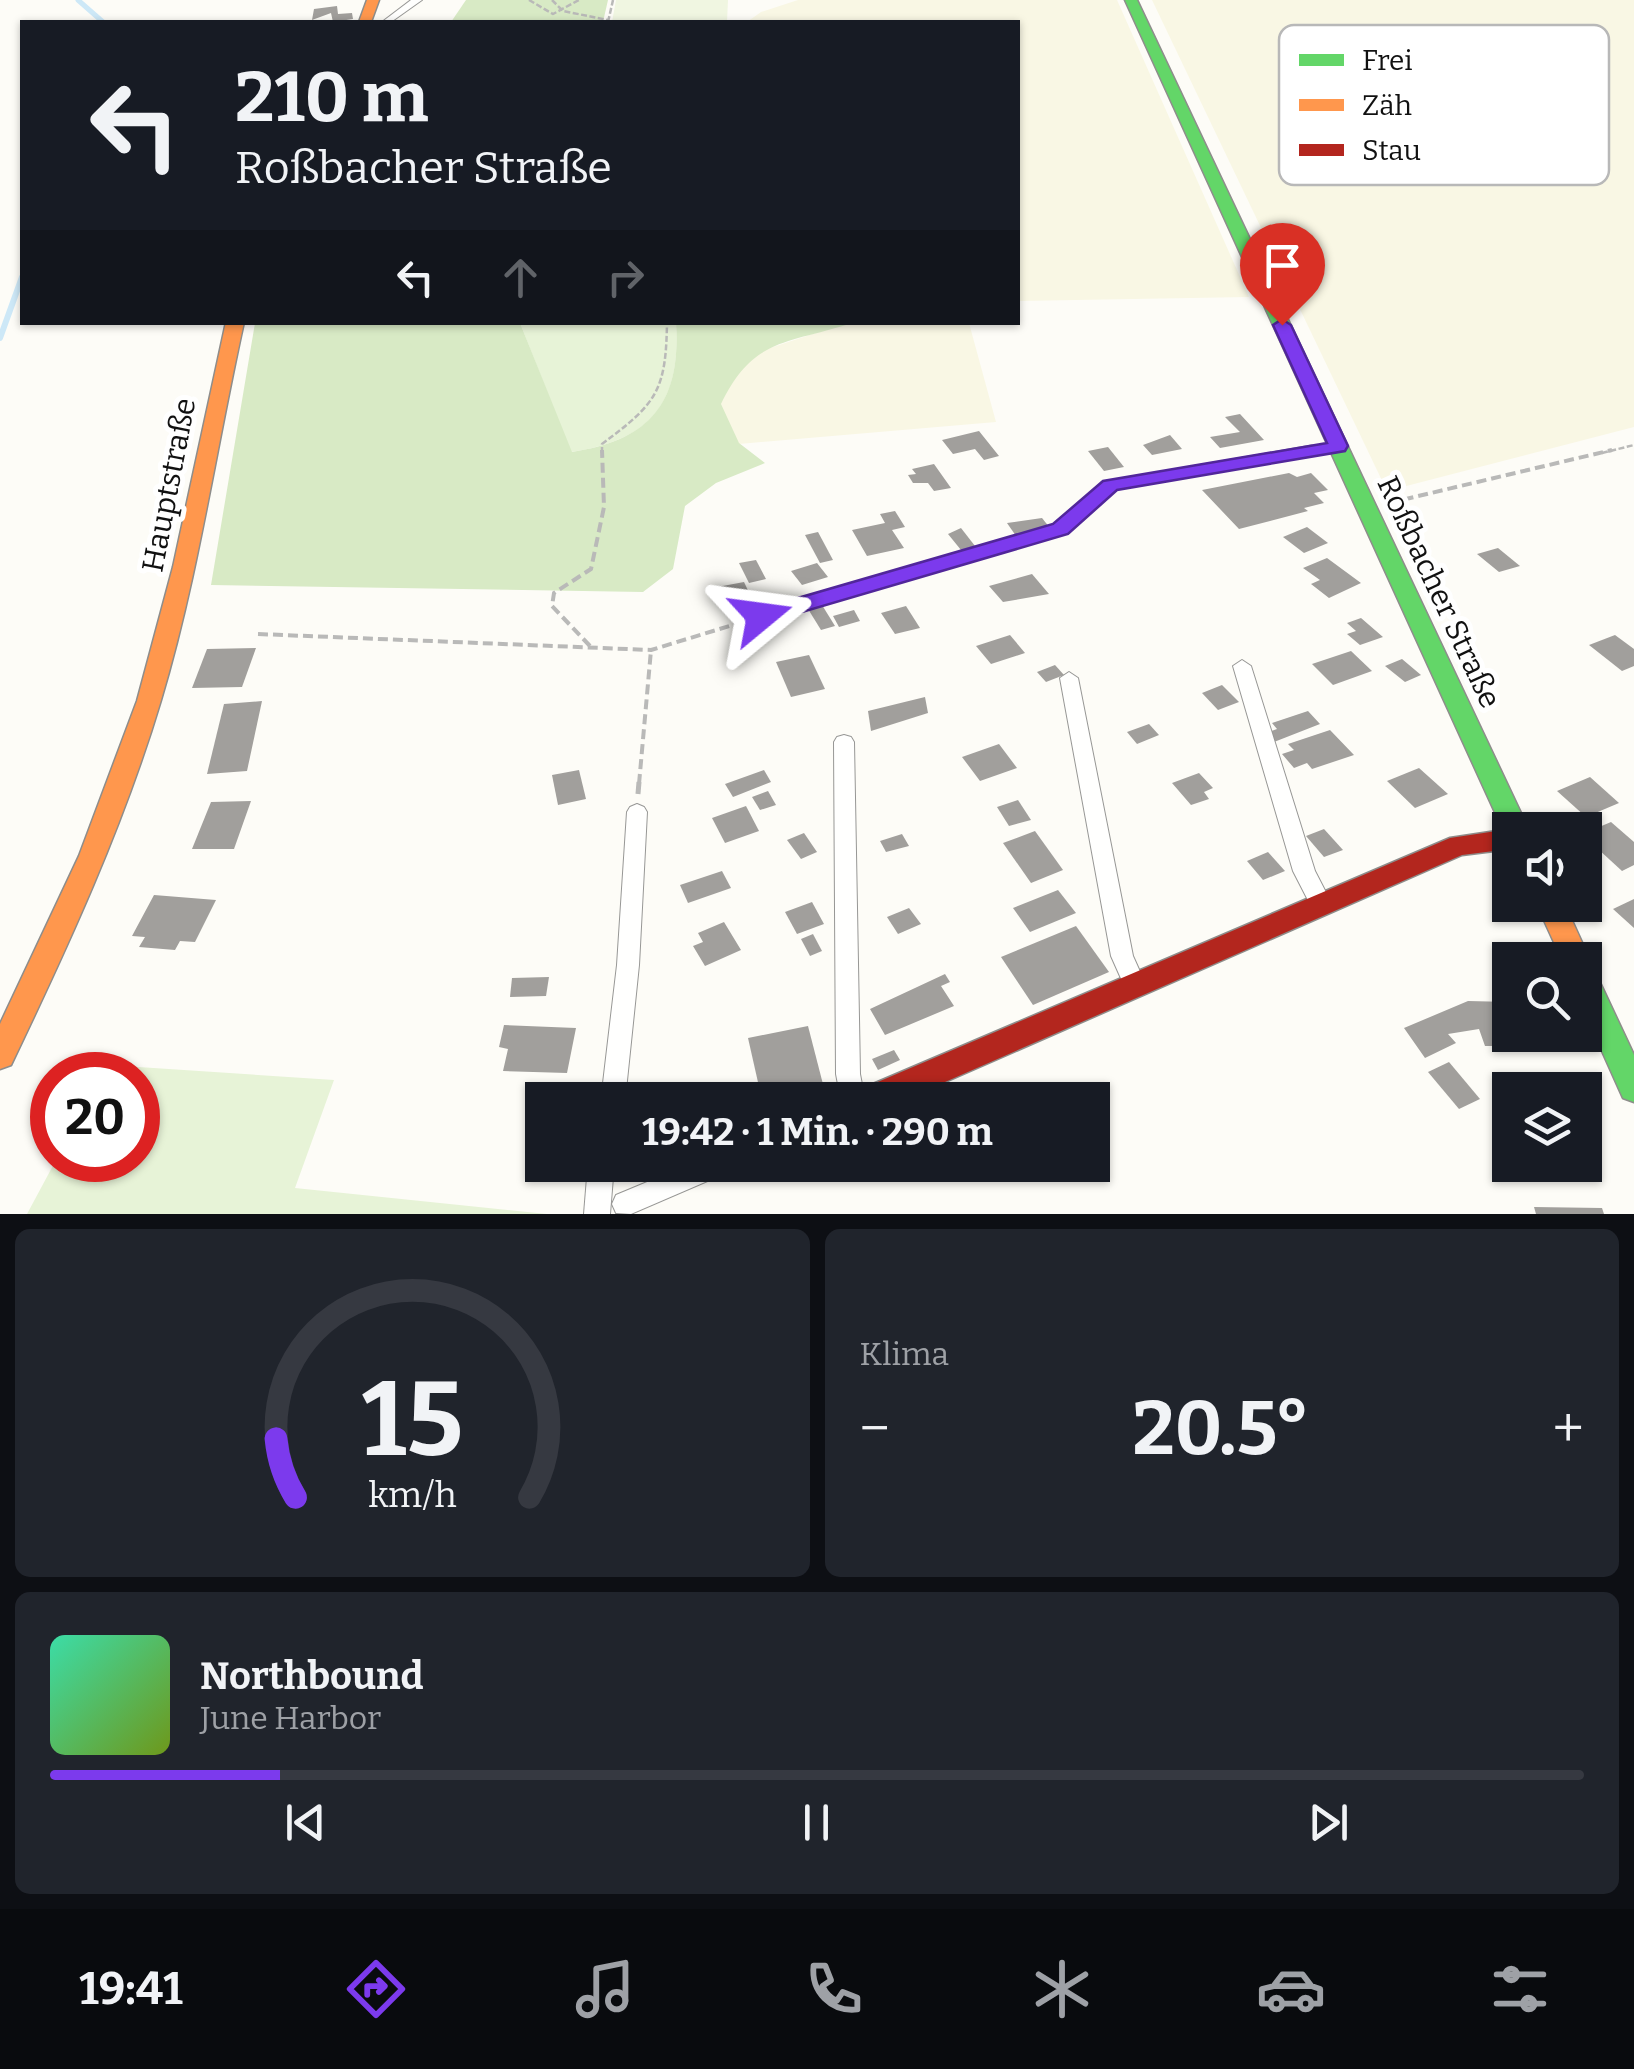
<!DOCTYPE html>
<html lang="de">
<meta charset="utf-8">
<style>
:root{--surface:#171b24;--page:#20242c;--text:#f1f3f6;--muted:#9ea1a6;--line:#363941;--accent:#7c3aed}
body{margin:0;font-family:Bitter,serif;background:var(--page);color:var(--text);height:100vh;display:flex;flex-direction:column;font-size:38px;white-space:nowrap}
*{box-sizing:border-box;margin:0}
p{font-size:32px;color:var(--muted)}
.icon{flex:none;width:55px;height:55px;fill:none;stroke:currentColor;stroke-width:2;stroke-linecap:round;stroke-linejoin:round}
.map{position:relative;height:1214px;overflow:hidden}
.panel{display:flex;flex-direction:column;gap:15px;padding:15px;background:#0d0f14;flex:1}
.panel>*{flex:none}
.guide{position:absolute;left:20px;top:20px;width:1000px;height:305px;border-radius:0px;box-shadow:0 2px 8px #0004;background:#171b24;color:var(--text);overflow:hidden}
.fabs{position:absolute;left:1492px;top:812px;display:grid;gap:20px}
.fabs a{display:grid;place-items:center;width:110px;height:110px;border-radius:0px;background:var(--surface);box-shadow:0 2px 8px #0004;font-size:50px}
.speed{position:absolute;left:30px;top:1052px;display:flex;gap:20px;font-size:50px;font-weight:700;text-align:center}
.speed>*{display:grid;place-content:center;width:130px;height:130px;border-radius:50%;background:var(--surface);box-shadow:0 2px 8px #0004;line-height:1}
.speed .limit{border:15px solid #d22;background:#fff;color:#111}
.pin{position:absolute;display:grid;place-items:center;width:85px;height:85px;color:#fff;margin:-102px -42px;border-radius:50% 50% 50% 0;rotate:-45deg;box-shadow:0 0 10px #0007}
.pin .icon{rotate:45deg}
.me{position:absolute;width:110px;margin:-55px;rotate:74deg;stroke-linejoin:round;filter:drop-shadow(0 0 8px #0008)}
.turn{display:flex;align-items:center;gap:35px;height:210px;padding:0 50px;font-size:45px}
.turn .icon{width:130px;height:130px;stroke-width:2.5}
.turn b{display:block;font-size:70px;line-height:85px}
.lanes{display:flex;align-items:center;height:95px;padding:0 50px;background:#0003;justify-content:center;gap:50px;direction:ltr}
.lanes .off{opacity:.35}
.big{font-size:75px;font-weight:700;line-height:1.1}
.panel .card{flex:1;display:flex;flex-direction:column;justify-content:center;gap:15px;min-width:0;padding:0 35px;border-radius:15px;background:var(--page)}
.panel .dial{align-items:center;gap:0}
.dial svg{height:260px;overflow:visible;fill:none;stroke:var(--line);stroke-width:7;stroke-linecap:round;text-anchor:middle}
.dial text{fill:var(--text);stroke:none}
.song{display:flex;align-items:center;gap:30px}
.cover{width:120px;height:120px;border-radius:15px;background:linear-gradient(135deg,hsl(160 70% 55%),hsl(80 70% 35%))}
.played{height:10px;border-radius:5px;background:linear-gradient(90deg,var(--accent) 15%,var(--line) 15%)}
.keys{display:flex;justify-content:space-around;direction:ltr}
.heat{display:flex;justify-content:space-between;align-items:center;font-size:55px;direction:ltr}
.panel .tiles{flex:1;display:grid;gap:15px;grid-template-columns:1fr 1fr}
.card:last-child{grid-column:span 2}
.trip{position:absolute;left:525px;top:1082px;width:585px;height:100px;border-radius:0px;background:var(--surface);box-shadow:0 2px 8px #0004;font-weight:700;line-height:100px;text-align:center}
.menu{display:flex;height:160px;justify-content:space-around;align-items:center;background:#090b0e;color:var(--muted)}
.menu .icon{width:70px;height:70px}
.menu .active{color:var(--accent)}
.menu b{font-size:45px;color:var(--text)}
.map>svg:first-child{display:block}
.farmland{fill:#f9f7e4}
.green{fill:#e7f3d7}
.forest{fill:#d8eac5}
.pitch{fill:#f0f6e1}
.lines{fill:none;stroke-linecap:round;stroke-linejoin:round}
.stream-far1{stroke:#cde8f7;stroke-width:5}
.stream{stroke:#cde8f7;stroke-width:6}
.building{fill:#a19f9c}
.lane-far1-casing{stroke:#979795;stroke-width:9}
.lane-casing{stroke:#979795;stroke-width:11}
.street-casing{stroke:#979795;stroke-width:2}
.fast-casing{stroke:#8e8d8b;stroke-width:3}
.slow-casing{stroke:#8e8d8b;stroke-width:3}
.jam-casing{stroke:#8e8d8b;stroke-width:3}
.path-far2{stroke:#b9b9b8;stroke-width:2.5;stroke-dasharray:6 2.5;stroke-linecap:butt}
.path-far1{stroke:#b9b9b8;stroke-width:4;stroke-dasharray:10 5;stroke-linecap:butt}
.path{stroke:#b9b9b8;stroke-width:5;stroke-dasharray:12 6;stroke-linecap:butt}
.lane-far1{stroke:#fffffe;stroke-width:6}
.lane{stroke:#fffffe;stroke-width:9}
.street{fill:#fffffe;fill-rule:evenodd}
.fast{fill:#63d668;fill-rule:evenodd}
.slow{fill:#ff974d;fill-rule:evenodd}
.jam{fill:#b3261e;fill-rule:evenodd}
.route{fill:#7c3aed;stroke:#51269a;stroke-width:2.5}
.labels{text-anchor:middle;stroke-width:10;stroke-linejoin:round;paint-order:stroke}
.street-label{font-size:30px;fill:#111;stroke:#fff}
.key{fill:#fff;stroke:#b8b8b8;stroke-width:2.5}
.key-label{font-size:28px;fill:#111}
</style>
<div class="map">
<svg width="1634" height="1214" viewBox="0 0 1634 1214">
<rect width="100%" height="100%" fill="#fdfcf7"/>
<g class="farmland">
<path d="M 798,0 L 1117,0 L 1249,297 L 1018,301 L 1018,22 L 747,22 L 761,12 Z"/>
<path d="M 1152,0 L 1634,0 L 1634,427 L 1387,491 Z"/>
<path d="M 846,323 L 969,323 L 996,422 L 739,444 L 720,404 L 738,370 L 764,350 Z"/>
</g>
<g class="green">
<path d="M 520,323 L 676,323 C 681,403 651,440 571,452 Z"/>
<path d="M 108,1065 L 334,1080 L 295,1188 L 547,1214 L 27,1214 L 56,1160 L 138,1160 L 138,1075 L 102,1075 Z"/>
</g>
<g class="forest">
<path d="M 466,0 L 608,0 L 603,22 L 451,22 Z"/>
<path d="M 255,323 L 520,323 L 572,452 C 651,440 681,402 676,323 L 846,325 C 783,344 752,340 721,404 L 739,443 L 765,463 L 716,483 L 685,506 L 673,569 L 643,592 L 211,585 Z"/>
</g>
<path class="pitch" d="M 616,0 L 728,0 L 727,22 L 612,22 Z"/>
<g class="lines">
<path class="stream-far1" d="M 78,0 L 103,22"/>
<path class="stream" d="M 0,338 L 22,277"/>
</g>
<g class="building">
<path d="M 337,6 L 338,14 L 352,13 L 353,19 L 333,22 L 331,13 L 312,20 L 314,9 Z"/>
<path d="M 1240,414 L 1264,440 L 1220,448 L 1210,437 L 1240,432 L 1225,417 Z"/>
<path d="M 979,431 L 999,456 L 984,460 L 975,449 L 953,454 L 942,440 Z"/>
<path d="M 1170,435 L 1182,449 L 1152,455 L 1143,445 Z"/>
<path d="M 1108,447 L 1124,467 L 1104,471 L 1088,451 Z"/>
<path d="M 934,464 L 951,488 L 934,491 L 928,483 L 913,483 L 908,475 L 916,474 L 912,469 Z"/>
<path d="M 1289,473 L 1297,477 L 1311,473 L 1328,490 L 1314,493 L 1324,503 L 1304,508 L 1308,511 L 1239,529 L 1202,490 Z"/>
<path d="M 895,511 L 905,527 L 892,530 L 904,548 L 867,556 L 852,530 L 885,523 L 880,514 Z"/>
<path d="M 1042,518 L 1050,528 L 1016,536 L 1007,523 Z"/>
<path d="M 1307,527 L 1328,543 L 1304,553 L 1283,537 Z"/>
<path d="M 961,528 L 975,546 L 961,550 L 948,534 Z"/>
<path d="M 818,532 L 833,560 L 820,563 L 805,535 Z"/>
<path d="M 1498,548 L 1520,566 L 1499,572 L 1477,554 Z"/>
<path d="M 1327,558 L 1361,583 L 1329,598 L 1311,584 L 1320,580 L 1303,568 Z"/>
<path d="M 756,560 L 766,579 L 749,583 L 739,563 Z"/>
<path d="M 817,563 L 828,577 L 802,585 L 791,571 Z"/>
<path d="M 1032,574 L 1049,594 L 1003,602 L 989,586 Z"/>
<path d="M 744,582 L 753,601 L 721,608 L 712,588 Z"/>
<path d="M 822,605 L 835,626 L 821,630 L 808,609 Z"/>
<path d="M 906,606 L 920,628 L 895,634 L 881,613 Z"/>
<path d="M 854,610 L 860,621 L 839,627 L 833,616 Z"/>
<path d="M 1361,618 L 1383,637 L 1360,645 L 1347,634 L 1356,631 L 1347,623 Z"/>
<path d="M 1010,635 L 1025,653 L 991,664 L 976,646 Z"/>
<path d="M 1615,635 L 1634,649 L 1634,666 L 1622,671 L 1589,645 Z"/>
<path d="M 256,648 L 242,687 L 192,688 L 207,649 Z"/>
<path d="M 1351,651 L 1372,671 L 1333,685 L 1312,664 Z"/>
<path d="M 809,655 L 825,689 L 791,697 L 776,662 Z"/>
<path d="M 1402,659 L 1421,675 L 1405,682 L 1385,666 Z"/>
<path d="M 1055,665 L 1064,675 L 1046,682 L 1037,672 Z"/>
<path d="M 1222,685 L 1239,702 L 1218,710 L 1202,693 Z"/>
<path d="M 925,697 L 928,713 L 871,731 L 868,711 Z"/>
<path d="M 262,701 L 247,771 L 207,774 L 224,704 Z"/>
<path d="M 1308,711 L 1320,724 L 1274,742 L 1266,733 L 1277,729 L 1272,723 Z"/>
<path d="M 1149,724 L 1159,735 L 1137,744 L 1127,732 Z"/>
<path d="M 1330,730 L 1354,755 L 1312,769 L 1307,763 L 1294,768 L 1282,754 L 1294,750 L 1288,744 Z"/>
<path d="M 999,744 L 1017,768 L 980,781 L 962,757 Z"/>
<path d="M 1419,768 L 1448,794 L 1415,808 L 1387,781 Z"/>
<path d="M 579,770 L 586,799 L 558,805 L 552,775 Z"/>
<path d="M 764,770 L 771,782 L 733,797 L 725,784 Z"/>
<path d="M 1199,773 L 1213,788 L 1204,792 L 1209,799 L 1191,805 L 1172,783 Z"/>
<path d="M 1590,777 L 1619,803 L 1586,817 L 1557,791 Z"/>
<path d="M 768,791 L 776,805 L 760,810 L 752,797 Z"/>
<path d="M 1018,800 L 1031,820 L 1009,826 L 997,807 Z"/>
<path d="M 251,801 L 234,849 L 192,849 L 211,802 Z"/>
<path d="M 746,806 L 759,831 L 725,843 L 712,818 Z"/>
<path d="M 1611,822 L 1634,842 L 1634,865 L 1622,871 L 1585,837 L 1585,833 Z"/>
<path d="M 1324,829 L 1343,850 L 1324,857 L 1306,836 Z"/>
<path d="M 1035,831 L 1063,870 L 1031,883 L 1003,843 Z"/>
<path d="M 804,833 L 817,852 L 801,859 L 787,840 Z"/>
<path d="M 902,834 L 909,846 L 886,852 L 880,841 Z"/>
<path d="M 1268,852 L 1285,871 L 1263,880 L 1247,861 Z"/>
<path d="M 722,871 L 731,888 L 688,903 L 680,885 Z"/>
<path d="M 1058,890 L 1076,913 L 1030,932 L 1013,908 Z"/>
<path d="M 154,895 L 216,900 L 195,942 L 180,941 L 175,950 L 139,947 L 145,937 L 132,936 Z"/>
<path d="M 1634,899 L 1634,928 L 1613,909 Z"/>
<path d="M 812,902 L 824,924 L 797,934 L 785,912 Z"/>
<path d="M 909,908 L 921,924 L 898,934 L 887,917 Z"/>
<path d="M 724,922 L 741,950 L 705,966 L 693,946 L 703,942 L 698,933 Z"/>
<path d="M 1076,926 L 1109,972 L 1033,1005 L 1001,957 Z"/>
<path d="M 813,934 L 822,951 L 810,956 L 801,939 Z"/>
<path d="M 945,974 L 950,982 L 941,986 L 954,1006 L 885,1035 L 870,1009 Z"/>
<path d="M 549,977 L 546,996 L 510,997 L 512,978 Z"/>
<path d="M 1468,1001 L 1510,1002 L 1510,1035 L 1534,1035 L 1539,1046 L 1485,1046 L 1479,1029 L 1448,1034 L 1456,1043 L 1425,1058 L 1404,1028 Z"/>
<path d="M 504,1025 L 576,1028 L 567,1073 L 503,1071 L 508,1049 L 499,1047 Z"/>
<path d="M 808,1026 L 825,1092 L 762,1100 L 748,1038 Z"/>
<path d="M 894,1050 L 900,1060 L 878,1070 L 872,1059 Z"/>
<path d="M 1449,1062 L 1480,1099 L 1459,1109 L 1428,1072 Z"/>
<path d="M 1534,1207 L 1602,1208 L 1604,1214 L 1536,1214 Z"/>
</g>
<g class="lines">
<defs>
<path id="lane-far1" d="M 1298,453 L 1336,446"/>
<path id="lane" d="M 761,616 L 1061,529 L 1111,485 L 1312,450"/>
<g id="street">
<path d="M 411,0 L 422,0 L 391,22 L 382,22 Z"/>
<path d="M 1242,660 L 1251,666 L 1315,871 L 1332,904 L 1329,910 L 1321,913 L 1313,910 L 1293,871 L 1233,666 Z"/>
<path d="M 1069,672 L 1078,678 L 1133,956 L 1146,985 L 1143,992 L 1135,995 L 1127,992 L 1111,956 L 1060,678 Z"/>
<path d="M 844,735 L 851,737 L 854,742 L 860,1074 L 865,1100 L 841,1100 L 836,1074 L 834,742 L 837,737 Z"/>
<path d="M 637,804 L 644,807 L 647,812 L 639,965 L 625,1100 L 601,1100 L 617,965 L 627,812 L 630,807 Z"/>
<path d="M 588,1165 L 614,1165 L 610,1214 L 584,1214 Z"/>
<path d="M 688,1165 L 730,1165 L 726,1173 L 631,1214 L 616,1213 L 612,1204 L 616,1195 Z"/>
</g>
<g id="fast">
<path d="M 1125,0 L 1137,0 L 1529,830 L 1510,830 L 1510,838 L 1503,830 Z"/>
<path d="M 1585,969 L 1595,972 L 1634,1055 L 1634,1102 L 1623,1098 L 1585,1013 Z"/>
</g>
<g id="slow">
<path d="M 367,0 L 379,0 L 371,22 L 359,22 Z"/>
<path d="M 226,322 L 244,322 C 216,448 198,577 161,700 C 123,827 68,946 11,1065 L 0,1069 L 0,1024 L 79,856 L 137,701 L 173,567 Z"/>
<path d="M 1537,905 L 1565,905 L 1590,960 L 1586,969 L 1585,960 L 1562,960 Z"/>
</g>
<path id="jam" d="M 1510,829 L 1514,830 L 1510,830 L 1510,849 L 1462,855 L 904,1100 L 854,1100 L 859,1090 L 1450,838 Z"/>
</defs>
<use href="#lane-far1" class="lane-far1-casing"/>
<use href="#lane" class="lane-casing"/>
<use href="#street" class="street-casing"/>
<use href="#fast" class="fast-casing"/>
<use href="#slow" class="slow-casing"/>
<use href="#jam" class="jam-casing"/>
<g class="path-far2">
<path d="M 529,0 L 553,14 L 579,0"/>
<path d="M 552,0 L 563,11 L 608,20"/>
<path d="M 608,22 L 613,0"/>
<path d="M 602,453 L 602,444 C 657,403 666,391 667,322"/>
<path d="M 1602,453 L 1634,445"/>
</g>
<g class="path-far1">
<path d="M 1389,503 L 1612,450"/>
<path d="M 258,634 L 651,650 L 749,620"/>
<path d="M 590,646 L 552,606 L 554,593 L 591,569 L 604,507 L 602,450"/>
<path d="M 639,784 L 651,650"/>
</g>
<path class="path" d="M 638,794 L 639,782"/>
<use href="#lane-far1" class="lane-far1"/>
<use href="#lane" class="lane"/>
<use href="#street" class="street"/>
<use href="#fast" class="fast"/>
<use href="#slow" class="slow"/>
<use href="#jam" class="jam"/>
</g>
<path class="route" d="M 1282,319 L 1291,325 L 1348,446 L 1345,451 L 1117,490 L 1068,534 L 761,624 L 750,616 L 753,611 L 1053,524 L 1103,481 L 1327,443 L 1273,325 Z"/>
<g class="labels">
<g class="street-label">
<text transform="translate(169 485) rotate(-79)" y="10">Hauptstraße</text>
<text transform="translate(1439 592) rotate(65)" y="10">Roßbacher Straße</text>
</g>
</g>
<rect x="1279" y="25" width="330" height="160" rx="15" class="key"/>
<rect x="1299" y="54" width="45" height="12" fill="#63d668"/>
<rect x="1299" y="99" width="45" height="12" fill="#ff974d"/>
<rect x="1299" y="144" width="45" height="12" fill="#b3261e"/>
<g class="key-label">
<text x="1362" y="70">Frei</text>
<text x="1362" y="115">Zäh</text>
<text x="1362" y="160">Stau</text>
</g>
</svg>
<div class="fabs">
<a><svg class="icon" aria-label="sound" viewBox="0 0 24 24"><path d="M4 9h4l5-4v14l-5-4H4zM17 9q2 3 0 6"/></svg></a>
<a><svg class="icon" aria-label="search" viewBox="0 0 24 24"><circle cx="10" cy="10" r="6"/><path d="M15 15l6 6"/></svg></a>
<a><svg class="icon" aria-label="layers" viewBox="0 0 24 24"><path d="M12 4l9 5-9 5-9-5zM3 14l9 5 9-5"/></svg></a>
</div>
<div class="speed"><div class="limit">20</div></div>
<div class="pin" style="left:1282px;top:325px;background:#d93025"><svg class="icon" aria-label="arrive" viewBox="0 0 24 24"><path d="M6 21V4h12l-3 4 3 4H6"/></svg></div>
<svg class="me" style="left:761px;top:616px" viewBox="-20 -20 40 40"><path d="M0-17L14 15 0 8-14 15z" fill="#7c3aed" stroke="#fff" stroke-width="4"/></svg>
<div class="trip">19:42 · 1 Min. · 290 m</div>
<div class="guide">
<div class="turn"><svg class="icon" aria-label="left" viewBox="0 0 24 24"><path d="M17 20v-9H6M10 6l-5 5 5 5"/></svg><div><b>210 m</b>Roßbacher Straße</div></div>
<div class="lanes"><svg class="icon" aria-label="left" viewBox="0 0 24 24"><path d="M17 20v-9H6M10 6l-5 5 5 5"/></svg><svg class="icon off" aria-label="ahead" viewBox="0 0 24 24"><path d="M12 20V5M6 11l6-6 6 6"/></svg><svg class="icon off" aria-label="right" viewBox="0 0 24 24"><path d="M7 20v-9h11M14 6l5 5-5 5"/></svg></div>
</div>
</div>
<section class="panel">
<div class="tiles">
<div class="card dial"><svg viewBox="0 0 100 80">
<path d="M14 69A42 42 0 1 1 86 69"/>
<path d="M14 69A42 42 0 0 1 8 51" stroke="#7c3aed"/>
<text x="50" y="56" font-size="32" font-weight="700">15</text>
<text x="50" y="72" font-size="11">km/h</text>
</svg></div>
<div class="card"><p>Klima</p>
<div class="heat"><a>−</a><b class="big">20.5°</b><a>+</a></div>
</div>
<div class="card">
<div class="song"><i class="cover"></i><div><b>Northbound</b><p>June Harbor</p></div></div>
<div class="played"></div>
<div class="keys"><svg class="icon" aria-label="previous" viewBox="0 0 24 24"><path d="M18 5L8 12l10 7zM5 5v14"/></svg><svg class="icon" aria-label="pause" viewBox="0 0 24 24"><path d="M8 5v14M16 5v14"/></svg><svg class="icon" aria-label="next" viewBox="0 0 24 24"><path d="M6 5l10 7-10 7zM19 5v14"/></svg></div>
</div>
</div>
</section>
<nav class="menu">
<b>19:41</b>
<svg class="icon active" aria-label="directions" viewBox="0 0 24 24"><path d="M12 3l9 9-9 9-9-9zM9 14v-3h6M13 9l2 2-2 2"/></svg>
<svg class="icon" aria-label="music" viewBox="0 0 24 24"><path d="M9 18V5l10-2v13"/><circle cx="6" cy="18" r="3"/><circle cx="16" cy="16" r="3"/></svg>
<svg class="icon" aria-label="phone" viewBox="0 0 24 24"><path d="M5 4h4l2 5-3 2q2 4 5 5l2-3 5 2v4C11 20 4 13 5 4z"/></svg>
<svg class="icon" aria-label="climate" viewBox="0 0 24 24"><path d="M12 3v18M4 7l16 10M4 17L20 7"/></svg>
<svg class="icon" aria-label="car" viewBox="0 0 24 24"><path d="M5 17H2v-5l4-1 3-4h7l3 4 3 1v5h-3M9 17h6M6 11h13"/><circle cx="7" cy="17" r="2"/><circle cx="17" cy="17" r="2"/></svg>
<svg class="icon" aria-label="filters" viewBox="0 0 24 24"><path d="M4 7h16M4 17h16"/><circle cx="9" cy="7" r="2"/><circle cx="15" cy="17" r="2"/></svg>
</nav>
